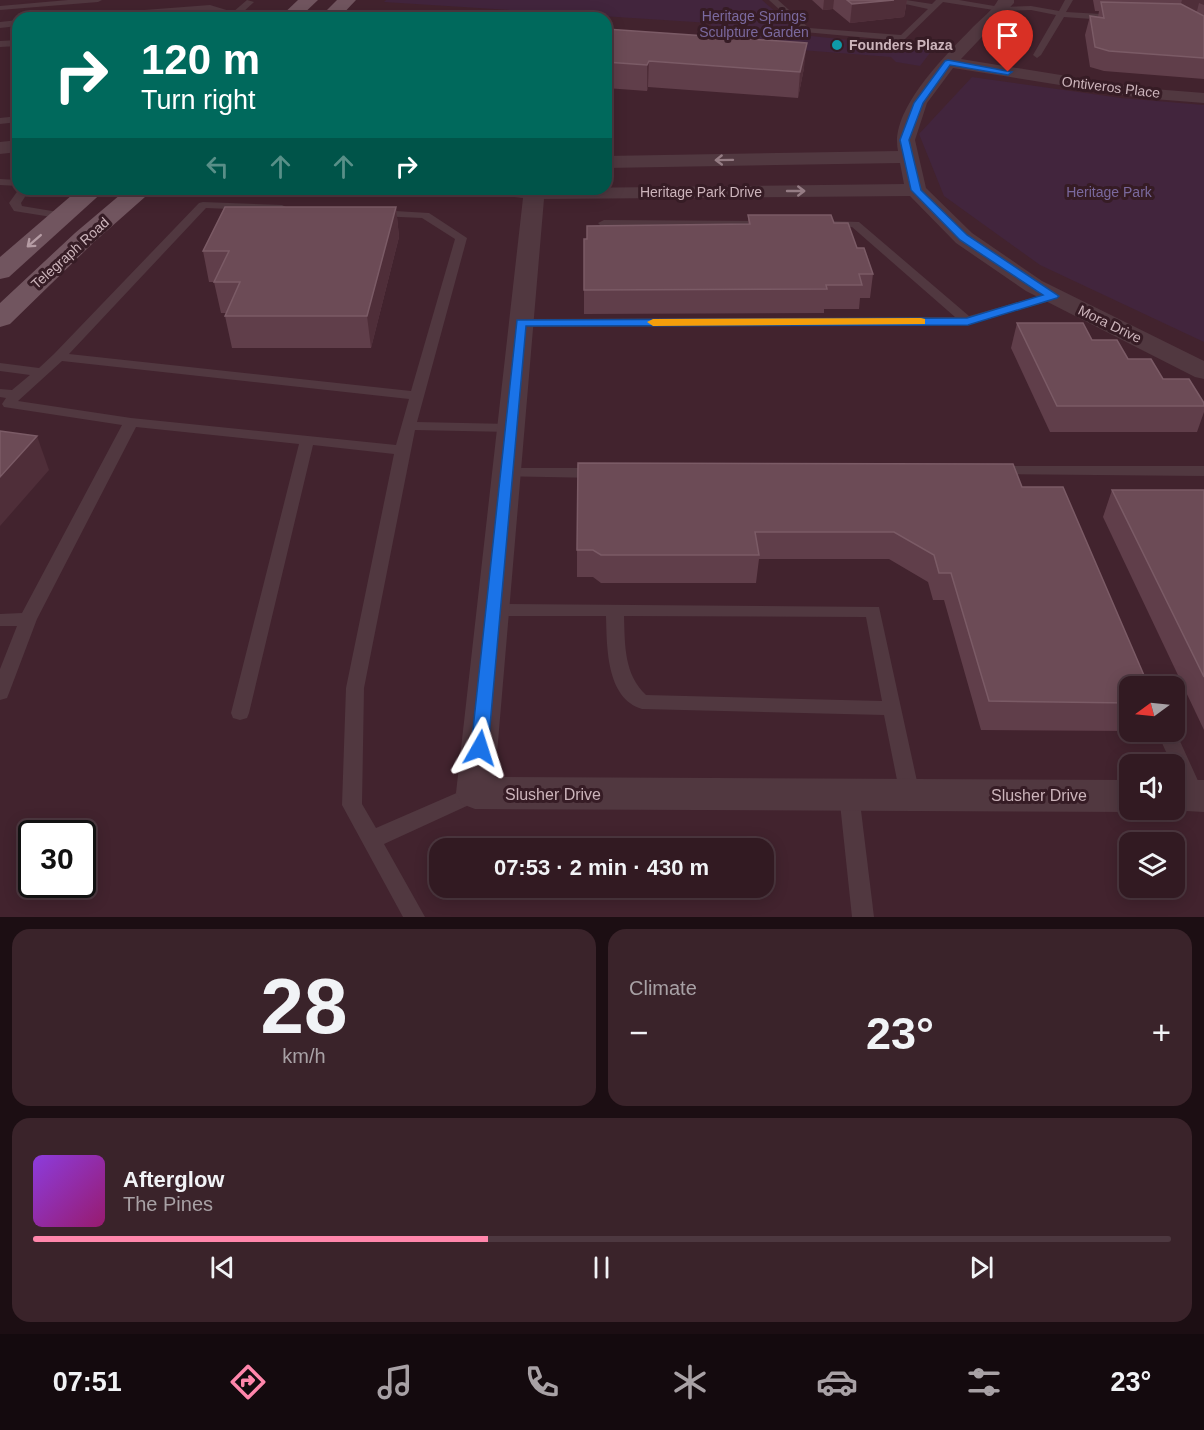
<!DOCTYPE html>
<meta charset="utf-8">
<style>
:root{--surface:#321a22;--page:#3a232a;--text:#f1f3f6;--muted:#a8a1a5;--line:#4d3840;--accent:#ff86ab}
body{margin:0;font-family:Helvetica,sans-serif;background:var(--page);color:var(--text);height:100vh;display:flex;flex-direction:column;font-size:22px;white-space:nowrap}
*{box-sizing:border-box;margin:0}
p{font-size:20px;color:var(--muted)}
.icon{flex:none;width:33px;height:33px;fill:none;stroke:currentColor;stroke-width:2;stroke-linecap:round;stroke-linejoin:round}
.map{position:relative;height:917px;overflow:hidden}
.panel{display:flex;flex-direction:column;gap:12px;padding:12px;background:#1c0e13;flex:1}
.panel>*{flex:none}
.guide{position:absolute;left:12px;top:12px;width:600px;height:183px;border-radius:18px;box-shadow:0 3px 15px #0003,0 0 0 2px var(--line);background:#00695c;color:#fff;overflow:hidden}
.needle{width:39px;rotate:255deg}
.fabs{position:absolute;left:1119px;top:676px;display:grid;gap:12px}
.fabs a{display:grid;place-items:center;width:66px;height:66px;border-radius:12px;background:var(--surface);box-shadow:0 3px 15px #0003,0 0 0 2px var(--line);font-size:30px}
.speed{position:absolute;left:18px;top:820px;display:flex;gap:12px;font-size:30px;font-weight:700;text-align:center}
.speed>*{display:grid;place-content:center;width:78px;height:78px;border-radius:50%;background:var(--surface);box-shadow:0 3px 15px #0003,0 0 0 2px var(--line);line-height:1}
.speed .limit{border:3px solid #111;border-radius:9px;background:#fff;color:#111}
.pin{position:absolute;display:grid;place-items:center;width:51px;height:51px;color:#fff;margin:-62px -26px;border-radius:50% 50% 50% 0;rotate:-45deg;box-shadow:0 0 6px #0007}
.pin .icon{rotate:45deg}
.me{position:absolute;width:66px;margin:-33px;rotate:6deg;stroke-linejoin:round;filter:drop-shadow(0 0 4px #0008)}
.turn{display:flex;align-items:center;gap:21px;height:126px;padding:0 30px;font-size:27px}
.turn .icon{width:78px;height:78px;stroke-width:2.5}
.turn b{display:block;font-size:42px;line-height:51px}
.lanes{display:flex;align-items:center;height:57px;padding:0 30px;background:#0003;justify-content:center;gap:30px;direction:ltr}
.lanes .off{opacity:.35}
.big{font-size:45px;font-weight:700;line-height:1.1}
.panel .card{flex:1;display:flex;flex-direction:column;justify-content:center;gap:9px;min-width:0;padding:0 21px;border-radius:18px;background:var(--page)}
.panel .dial{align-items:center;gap:0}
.dial b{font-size:78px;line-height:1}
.song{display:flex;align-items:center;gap:18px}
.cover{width:72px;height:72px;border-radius:9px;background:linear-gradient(135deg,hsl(270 70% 55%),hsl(320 70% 35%))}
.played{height:6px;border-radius:3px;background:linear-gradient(90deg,var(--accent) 40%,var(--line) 40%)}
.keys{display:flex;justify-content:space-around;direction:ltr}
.heat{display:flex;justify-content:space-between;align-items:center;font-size:33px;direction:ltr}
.panel .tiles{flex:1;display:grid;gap:12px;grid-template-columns:1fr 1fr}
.card:last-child{grid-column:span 2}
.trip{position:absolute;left:429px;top:838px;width:345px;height:60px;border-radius:18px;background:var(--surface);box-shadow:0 3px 15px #0003,0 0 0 2px var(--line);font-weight:700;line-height:60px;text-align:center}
.dock{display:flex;height:96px;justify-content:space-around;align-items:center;background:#140a0e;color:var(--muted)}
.dock .icon{width:42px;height:42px}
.dock .active{color:var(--accent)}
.dock b{font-size:27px;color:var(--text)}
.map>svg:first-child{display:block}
.green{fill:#42253d}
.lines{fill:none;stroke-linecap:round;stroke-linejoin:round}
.lane{fill:#513840;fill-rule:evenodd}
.street{fill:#513840;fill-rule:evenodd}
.primary{fill:#71555f;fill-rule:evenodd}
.wall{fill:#603e4a}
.shaded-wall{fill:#4f2e39}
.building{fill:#6c4b56;stroke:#7b5b66;stroke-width:1.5}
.oneway{stroke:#957c84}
.oneway2{stroke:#b59ca4}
.route{fill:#1a73e8;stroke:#114b97;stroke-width:1.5}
.slow{fill:#f59e0b}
.culture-dot{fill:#0f9aa8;stroke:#361c25;stroke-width:2}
.labels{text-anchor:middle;stroke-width:6;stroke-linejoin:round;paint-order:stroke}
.far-park-label{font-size:14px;fill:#7a699e;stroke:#361c25}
.far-poi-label{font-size:14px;font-weight:bold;fill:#ccb4bb;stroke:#361c25;text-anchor:start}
.far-street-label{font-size:14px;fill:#ccb4bb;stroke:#361c25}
.street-label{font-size:16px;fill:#ccb4bb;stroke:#361c25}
</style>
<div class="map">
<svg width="1204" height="917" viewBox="0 0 1204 917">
<rect width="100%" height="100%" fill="#42232e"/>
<g class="green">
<path d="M 386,0 L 762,0 L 802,35 L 933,49 L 920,66 L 896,62 L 891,57 L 709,43 L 713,29 L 710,23 L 384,2 Z"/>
<path d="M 972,77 L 1121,98 L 1204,105 L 1204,342 L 1040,265 L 944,196 L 919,134 Z"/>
</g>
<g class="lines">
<g class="lane">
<path d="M 68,0 L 102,0 L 98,2 L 0,10 L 0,6 Z"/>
<path d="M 247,0 L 254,2 L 242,13 L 276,15 L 280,18 L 227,18 L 228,16 L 209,10 L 108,18 L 74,18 L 78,15 L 210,5 L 233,12 Z"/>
<path d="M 769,0 L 778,0 L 809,28 L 901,35 L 928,9 L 887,0 L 906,0 L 932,4 L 936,0 L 959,0 L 1000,7 L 1031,6 L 1059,11 L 1065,0 L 1073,0 L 1066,12 L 1119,15 L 1123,18 L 1119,21 L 1064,17 L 1041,55 L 1037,58 L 1033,55 L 1056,15 L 1031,10 L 1000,11 L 943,2 L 903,41 L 804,32 Z"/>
<path d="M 18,20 L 18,26 L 0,28 L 0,22 Z"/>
<path d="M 18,40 L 18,46 L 0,47 L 0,41 Z"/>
<path d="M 18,116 L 18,122 L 0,124 L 0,118 Z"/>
<path d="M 0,179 L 18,180 L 18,186 L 0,185 Z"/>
<path d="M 19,189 L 30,189 L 21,203 L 22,206 L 64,213 L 70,216 L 64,219 L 14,211 L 9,203 Z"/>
<path d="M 203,202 L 282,205 L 288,208 L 282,211 L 206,208 L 69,354 L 411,391 L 455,239 L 422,218 L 378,216 L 372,213 L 378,210 L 429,213 L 467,238 L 417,422 L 511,424 L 518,428 L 511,432 L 415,430 L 364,688 L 362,804 L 376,828 L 475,785 L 482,787 L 485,793 L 482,799 L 384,844 L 425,917 L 403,917 L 342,805 L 346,688 L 394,454 L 313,445 L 249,713 L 247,718 L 240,720 L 233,718 L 231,713 L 299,444 L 136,427 L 37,619 L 9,693 L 7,698 L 0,700 L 0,669 L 17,626 L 0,626 L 0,614 L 22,613 L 122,425 L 4,407 L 2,404 L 6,398 L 0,397 L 0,389 L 12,390 L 30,375 L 0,371 L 0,363 L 39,368 L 54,354 L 199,203 ZM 62,361 L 409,399 L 396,445 L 131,418 L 18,401 Z"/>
<path d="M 604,220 L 766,221 L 772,224 L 766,227 L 600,225 L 598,223 Z"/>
<path d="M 829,221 L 859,222 L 969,316 L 1053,292 L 1059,296 L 1057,299 L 967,325 L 521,327 L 515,323 L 521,319 L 955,317 L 852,227 L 825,226 L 825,222 Z"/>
<path d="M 997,466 L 1204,466 L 1204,476 L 992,474 L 989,471 Z"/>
<path d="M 506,468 L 598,468 L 606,473 L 598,478 L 501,476 L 498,473 Z"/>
<path d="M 493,604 L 879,607 L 920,795 L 917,801 L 910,803 L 903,801 L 900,795 L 884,715 L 642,709 C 606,698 607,647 606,616 L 493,616 L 487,614 L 484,610 L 487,606 ZM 624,616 L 866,617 L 882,701 L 646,695 C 624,674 625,646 624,616 Z"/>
<path d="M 1174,728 L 1204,794 L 1202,802 L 1195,804 L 1188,802 L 1174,772 L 1174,765 L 1172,765 L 1157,732 L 1174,732 Z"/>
<path d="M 849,786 L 856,788 L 859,794 L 874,917 L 852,917 L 839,794 L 842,788 Z"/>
</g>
<g class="street">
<path d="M 998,0 L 1014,0 L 1014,3 L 961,59 L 1141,88 L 1204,93 L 1204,103 L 1141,98 L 953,68 L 927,103 L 915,140 L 926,188 L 972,233 L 1042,281 L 1204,361 L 1204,379 L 1195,377 L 1026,291 L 956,243 L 910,196 L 544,199 L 495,777 L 1130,780 L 1130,810 L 1135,810 L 1130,812 L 475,809 L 462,804 L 456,793 L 523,198 L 479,193 L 476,189 L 904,184 L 900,163 L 606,168 L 606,156 L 898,151 C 889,110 946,55 973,27 C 981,19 993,10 998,0 Z"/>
<path d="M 18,140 L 18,152 L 0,154 L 0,142 Z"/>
<path d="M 1174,780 L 1204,780 L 1204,812 L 1169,810 L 1174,810 Z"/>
</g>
<g class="primary">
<path d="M 298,0 L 318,0 L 299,18 L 279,18 Z"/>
<path d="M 337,0 L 356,0 L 339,18 L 319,18 Z"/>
<path d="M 79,189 L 106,189 L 9,277 L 0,279 L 0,257 Z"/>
<path d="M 127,189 L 154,189 L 93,243 L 10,324 L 0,327 L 0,303 L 75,233 Z"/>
</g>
</g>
<g class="wall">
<path d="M 812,0 L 907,0 L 904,17 L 850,23 L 833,9 L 823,10 Z"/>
<path d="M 1093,0 L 1204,0 L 1204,79 L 1104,71 L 1090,67 L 1085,35 L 1090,16 L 1098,17 L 1099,11 L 1095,11 Z"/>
<path d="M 606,29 L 804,68 L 798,98 L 648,87 L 647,91 L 606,88 Z"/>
<path d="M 396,207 L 399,237 L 371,348 L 232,348 L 225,316 L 227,313 L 221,313 L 214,282 L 209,282 L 203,251 Z"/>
<path d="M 748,215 L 834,223 L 857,248 L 873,274 L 870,298 L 860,298 L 859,309 L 824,309 L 824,313 L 584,314 L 584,239 L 748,224 Z"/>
<path d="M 1017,323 L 1092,340 L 1128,359 L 1204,403 L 1204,412 L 1197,432 L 1050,432 L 1011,348 Z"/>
<path d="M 1022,487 L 1130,687 L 1130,731 L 981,730 L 944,600 L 933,600 L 928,582 L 889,559 L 759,559 L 756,583 L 601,583 L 593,577 L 577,577 L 577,550 Z"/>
<path d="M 1112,490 L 1204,490 L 1204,730 L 1103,517 Z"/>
</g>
<g class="shaded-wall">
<path d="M 824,0 L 834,0 L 833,9 L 823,10 Z"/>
<path d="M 894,0 L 907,0 L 904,17 L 850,23 L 852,4 Z"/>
<path d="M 1182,0 L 1204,0 L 1204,5 L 1199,3 L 1197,11 L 1178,14 Z"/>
<path d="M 807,43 L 804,68 L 798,98 L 800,72 Z"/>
<path d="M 649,61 L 648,87 L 647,91 L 647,65 Z"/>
<path d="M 396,207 L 399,237 L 371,348 L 367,316 Z"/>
<path d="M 37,436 L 49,470 L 0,526 L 0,477 Z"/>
</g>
<g class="building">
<path d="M 847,0 L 894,0 L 852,4 Z"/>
<path d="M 1101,2 L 1181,4 L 1204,16 L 1204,58 L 1109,51 L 1095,47 L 1090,16 L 1104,18 Z"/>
<path d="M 171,15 L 171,18 L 133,18 Z"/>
<path d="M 606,29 L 807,43 L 800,72 L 649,61 L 647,65 L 606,62 Z"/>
<path d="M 225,207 L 396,207 L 367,316 L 225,316 L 240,282 L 214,282 L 229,251 L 203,251 Z"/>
<path d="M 748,215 L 831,215 L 834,223 L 848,223 L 857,248 L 864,248 L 873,274 L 859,274 L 862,285 L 826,285 L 827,289 L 584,290 L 584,239 L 587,239 L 587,226 L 750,224 Z"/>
<path d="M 1017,323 L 1083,323 L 1092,340 L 1117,340 L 1128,359 L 1151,359 L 1163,379 L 1189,379 L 1204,403 L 1204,406 L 1057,406 Z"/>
<path d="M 0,431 L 37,436 L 0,477 Z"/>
<path d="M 578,463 L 1013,464 L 1022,487 L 1063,487 L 1149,687 L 1130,687 L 1130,703 L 989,701 L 951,573 L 939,573 L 934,555 L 894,532 L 755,532 L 759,555 L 601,555 L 593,550 L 577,550 Z"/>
<path d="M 1112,490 L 1204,490 L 1204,677 Z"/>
</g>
<defs><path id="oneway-shaft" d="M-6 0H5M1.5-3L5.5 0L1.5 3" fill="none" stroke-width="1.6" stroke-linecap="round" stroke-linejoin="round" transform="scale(1.5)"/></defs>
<g class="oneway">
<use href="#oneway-shaft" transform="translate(724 160) rotate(179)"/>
<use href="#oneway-shaft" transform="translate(796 191)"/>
</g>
<use class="oneway2" href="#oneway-shaft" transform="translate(34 241) rotate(139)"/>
<path class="route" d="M 948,60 L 1012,72 L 1008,75 L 950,65 L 923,103 L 909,140 L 921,190 L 967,235 L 1059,296 L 1057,298 L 968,325 L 526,326 L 488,748 L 486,753 L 480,755 L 473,753 L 471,748 L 517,320 L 967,318 L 1043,295 L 960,240 L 911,190 L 900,140 L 914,103 L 945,61 Z"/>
<path class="slow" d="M 921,318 L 925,319 L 925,324 L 653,326 L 647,322 L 653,319 Z"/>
<circle class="culture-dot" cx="837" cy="45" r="6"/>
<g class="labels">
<g class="far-park-label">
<text x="754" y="21">Heritage Springs<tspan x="754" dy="16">Sculpture Garden</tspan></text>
<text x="1109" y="197">Heritage Park</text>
</g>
<g class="far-poi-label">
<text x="849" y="50">Founders Plaza</text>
</g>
<g class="far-street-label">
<text transform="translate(1111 87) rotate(7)" y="5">Ontiveros Place</text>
<text x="701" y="197">Heritage Park Drive</text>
<text transform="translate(70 253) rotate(-42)" y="5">Telegraph Road</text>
<text transform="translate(1110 324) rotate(26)" y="5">Mora Drive</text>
</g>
<g class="street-label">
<text x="553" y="800">Slusher Drive</text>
<text x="1039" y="801">Slusher Drive</text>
</g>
</g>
</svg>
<div class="fabs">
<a><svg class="needle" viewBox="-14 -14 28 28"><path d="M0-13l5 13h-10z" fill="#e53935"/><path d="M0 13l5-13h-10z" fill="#a8a1a5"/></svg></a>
<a><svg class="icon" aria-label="sound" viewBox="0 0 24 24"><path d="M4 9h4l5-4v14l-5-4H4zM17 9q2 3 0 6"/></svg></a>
<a><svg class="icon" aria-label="layers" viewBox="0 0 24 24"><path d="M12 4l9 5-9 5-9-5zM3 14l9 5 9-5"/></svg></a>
</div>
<div class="speed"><div class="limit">30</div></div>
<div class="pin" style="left:1008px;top:72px;background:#d93025"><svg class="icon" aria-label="arrive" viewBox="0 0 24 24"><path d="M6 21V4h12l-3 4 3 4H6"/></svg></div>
<svg class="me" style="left:480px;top:748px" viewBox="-20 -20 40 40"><path d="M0-17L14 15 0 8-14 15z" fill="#1a73e8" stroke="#fff" stroke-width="4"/></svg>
<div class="trip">07:53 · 2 min · 430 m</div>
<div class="guide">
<div class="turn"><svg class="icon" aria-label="right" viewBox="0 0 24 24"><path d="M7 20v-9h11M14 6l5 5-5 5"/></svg><div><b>120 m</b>Turn right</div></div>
<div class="lanes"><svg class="icon off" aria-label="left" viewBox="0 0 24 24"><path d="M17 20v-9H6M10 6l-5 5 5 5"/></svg><svg class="icon off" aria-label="ahead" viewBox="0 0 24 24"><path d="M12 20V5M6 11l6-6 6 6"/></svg><svg class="icon off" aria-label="ahead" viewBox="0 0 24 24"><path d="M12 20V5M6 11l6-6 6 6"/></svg><svg class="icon" aria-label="right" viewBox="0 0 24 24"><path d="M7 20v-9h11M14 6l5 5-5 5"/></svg></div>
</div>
</div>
<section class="panel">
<div class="tiles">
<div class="card dial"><b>28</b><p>km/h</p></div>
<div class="card"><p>Climate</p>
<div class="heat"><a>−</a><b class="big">23°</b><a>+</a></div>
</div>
<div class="card">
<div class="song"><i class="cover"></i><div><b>Afterglow</b><p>The Pines</p></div></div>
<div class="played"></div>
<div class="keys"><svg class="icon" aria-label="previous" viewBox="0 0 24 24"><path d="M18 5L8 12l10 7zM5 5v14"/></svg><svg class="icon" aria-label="pause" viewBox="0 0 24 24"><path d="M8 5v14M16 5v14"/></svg><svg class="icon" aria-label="next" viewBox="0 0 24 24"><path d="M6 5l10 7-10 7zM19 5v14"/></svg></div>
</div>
</div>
</section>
<nav class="dock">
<b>07:51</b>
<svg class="icon active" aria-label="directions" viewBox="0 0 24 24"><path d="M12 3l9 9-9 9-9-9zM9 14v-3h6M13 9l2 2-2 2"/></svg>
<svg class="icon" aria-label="music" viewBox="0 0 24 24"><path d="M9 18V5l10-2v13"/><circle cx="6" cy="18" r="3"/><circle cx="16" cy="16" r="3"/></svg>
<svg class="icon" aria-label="phone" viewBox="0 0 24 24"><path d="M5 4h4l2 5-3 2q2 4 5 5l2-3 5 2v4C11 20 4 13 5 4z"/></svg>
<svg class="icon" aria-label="climate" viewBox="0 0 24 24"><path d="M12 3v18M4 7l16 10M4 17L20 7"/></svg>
<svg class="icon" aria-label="car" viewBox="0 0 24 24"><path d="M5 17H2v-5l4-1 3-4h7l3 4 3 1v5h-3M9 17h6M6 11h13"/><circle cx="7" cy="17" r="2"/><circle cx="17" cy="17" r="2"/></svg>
<svg class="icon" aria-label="filters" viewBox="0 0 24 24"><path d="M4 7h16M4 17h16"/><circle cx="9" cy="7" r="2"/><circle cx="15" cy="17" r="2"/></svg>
<b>23°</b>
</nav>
